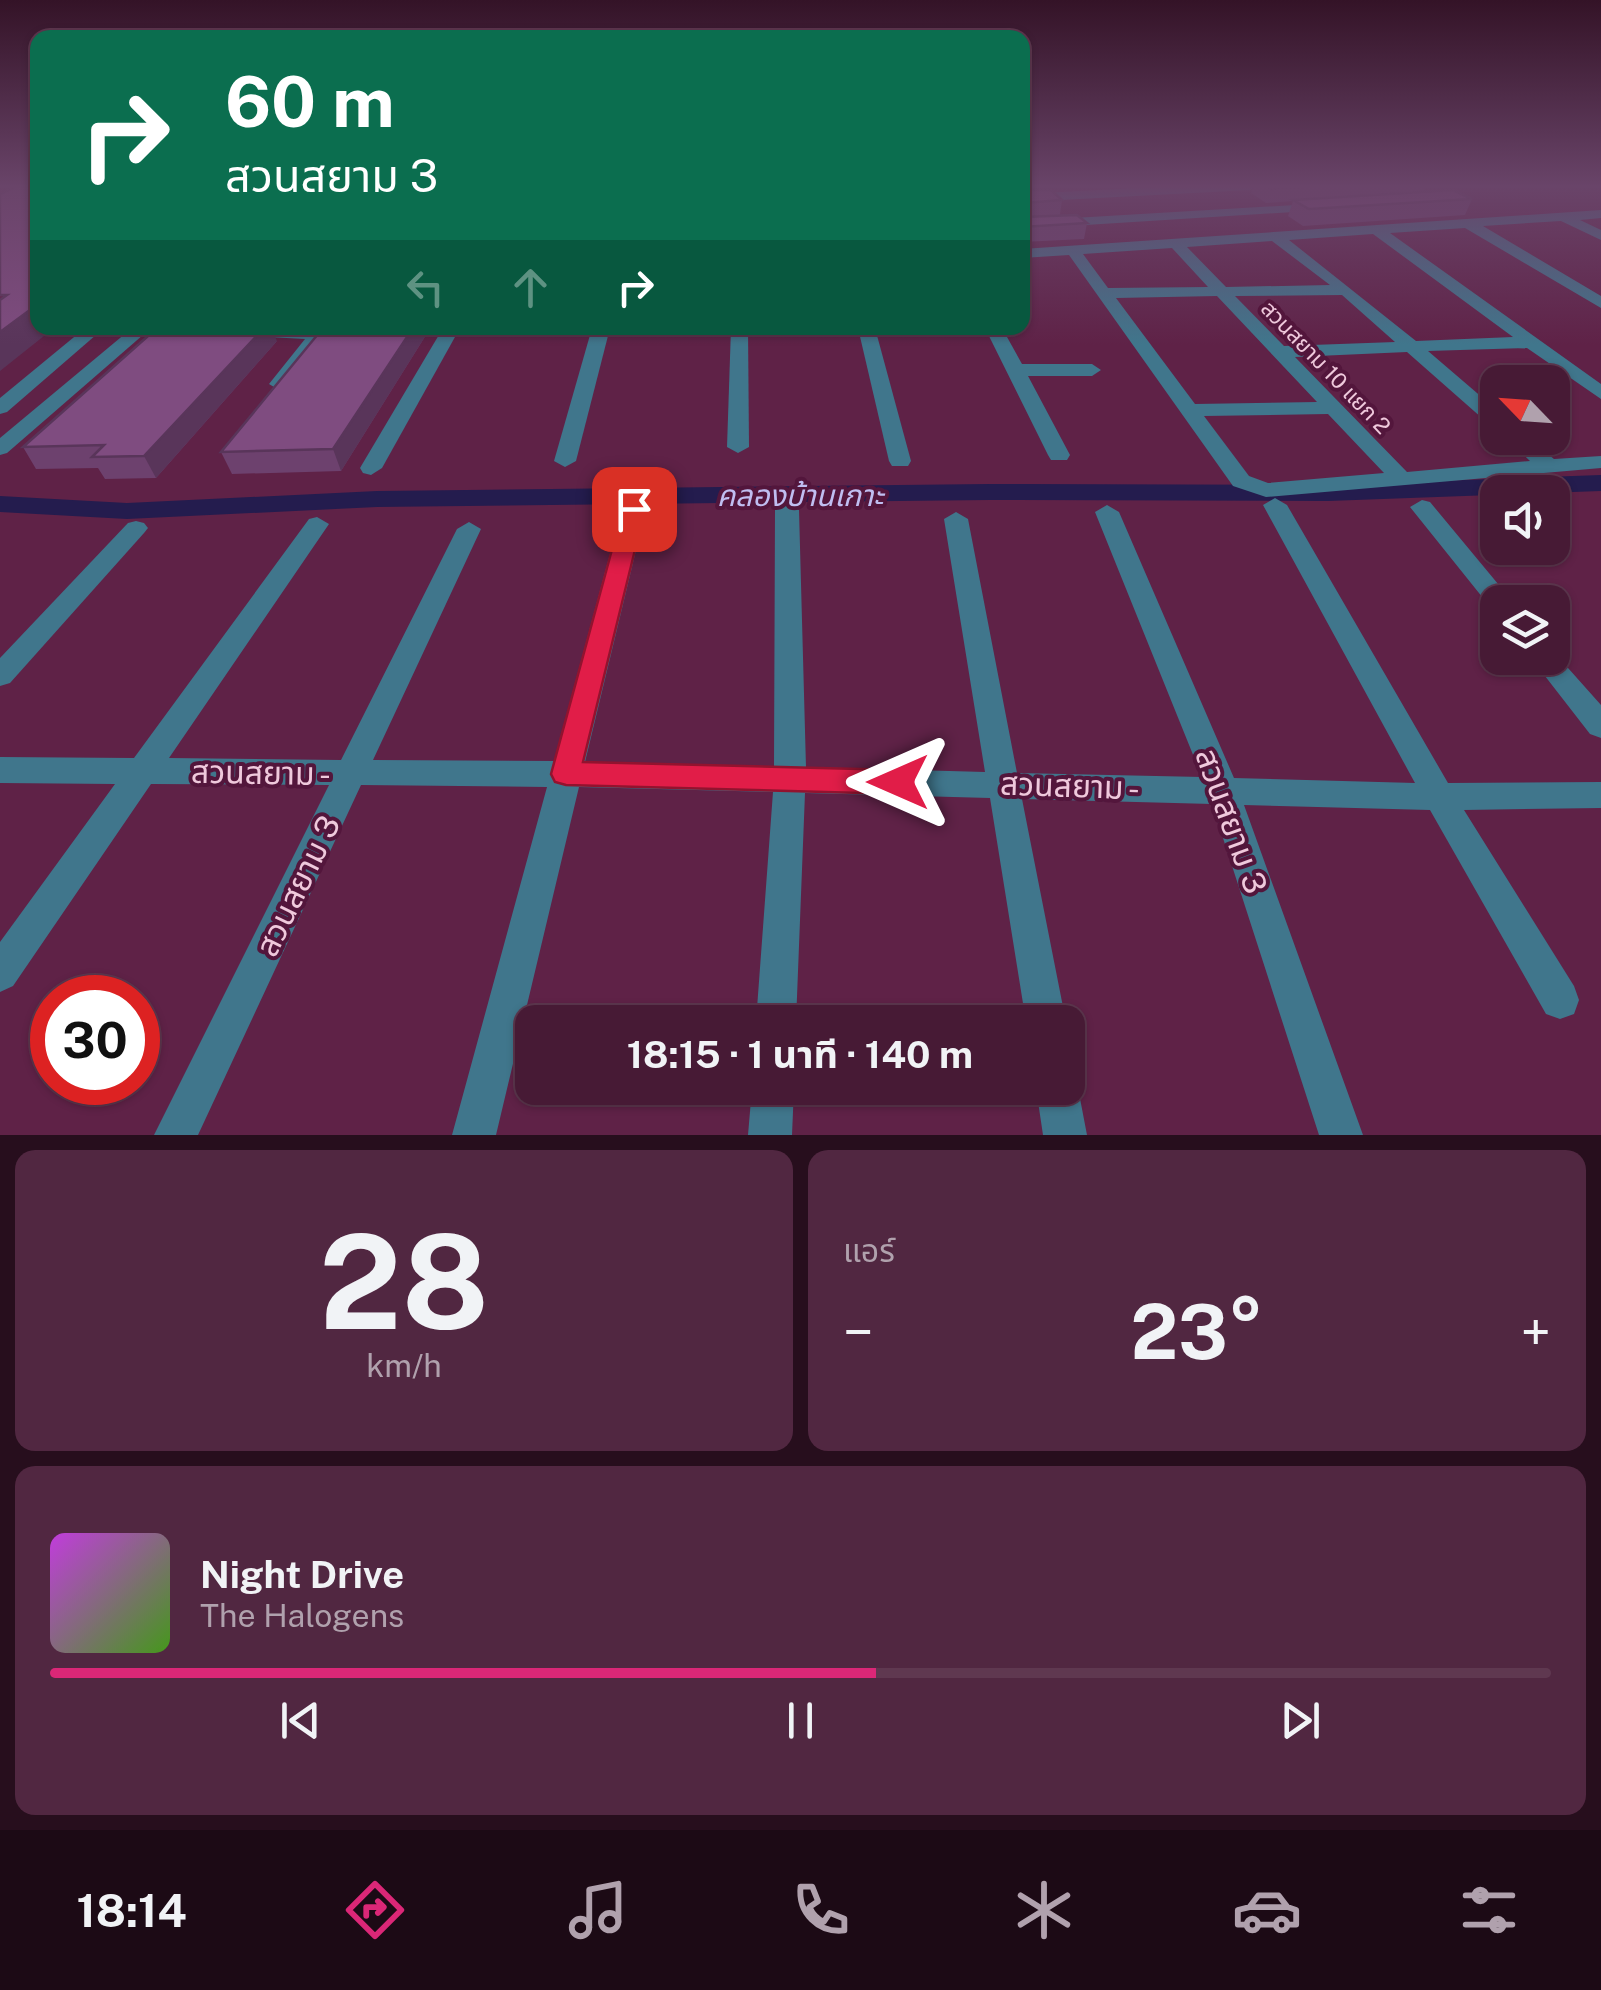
<!DOCTYPE html>
<html lang="th">
<meta charset="utf-8">
<style>
:root{--surface:#471a35;--page:#512741;--text:#f1f3f6;--muted:#b0a1ad;--line:#5f3850;--accent:#db2777}
body{margin:0;font-family:"Public Sans","Noto Sans Thai",sans-serif;background:var(--page);color:var(--text);height:100vh;display:flex;flex-direction:column;font-size:38px;white-space:nowrap}
*{box-sizing:border-box;margin:0}
p{font-size:32px;color:var(--muted)}
.icon{flex:none;width:55px;height:55px;fill:none;stroke:currentColor;stroke-width:2;stroke-linecap:round;stroke-linejoin:round}
.map{position:relative;height:1135px;overflow:hidden}
.panel{display:flex;flex-direction:column;gap:15px;padding:15px;background:#270e1d;flex:1}
.panel>*{flex:none}
.guide{position:absolute;left:30px;top:30px;width:1000px;height:305px;border-radius:20px;box-shadow:0 2px 8px #0004,0 0 0 2px var(--line);background:#0b6e4f;color:#fff;overflow:hidden}
.needle{width:65px;rotate:295deg}
.buttons{position:absolute;left:1480px;top:365px;display:grid;gap:20px}
.buttons a{display:grid;place-items:center;width:90px;height:90px;border-radius:20px;background:var(--surface);box-shadow:0 2px 8px #0004,0 0 0 2px var(--line);font-size:50px}
.speed{position:absolute;left:30px;top:975px;display:flex;gap:20px;font-size:50px;font-weight:700;text-align:center}
.speed>*{display:grid;place-content:center;width:130px;height:130px;border-radius:50%;background:var(--surface);box-shadow:0 2px 8px #0004,0 0 0 2px var(--line);line-height:1}
.speed .limit{border:15px solid #d22;background:#fff;color:#111}
.pin{position:absolute;display:grid;place-items:center;width:85px;height:85px;color:#fff;margin:-42px;border-radius:20px;box-shadow:0 5px 15px #0006}
.me{position:absolute;width:110px;margin:-55px;rotate:270deg;stroke-linejoin:round;filter:drop-shadow(0 0 8px #0008)}
.turn{display:flex;align-items:center;gap:35px;height:210px;padding:0 30px;font-size:45px}
.turn .icon{width:130px;height:130px;stroke-width:2.5}
.turn b{display:block;font-size:70px;line-height:85px}
.lanes{display:flex;align-items:center;height:95px;padding:0 30px;background:#0003;justify-content:center;gap:50px;direction:ltr}
.lanes .off{opacity:.35}
.big{font-size:75px;font-weight:700;line-height:1.1}
.panel .tile{flex:1;display:flex;flex-direction:column;justify-content:center;gap:15px;min-width:0;padding:0 35px;border-radius:20px;background:var(--page)}
.panel .dial{align-items:center;gap:0}
.dial b{font-size:130px;line-height:1}
.song{display:flex;align-items:center;gap:30px}
.cover{width:120px;height:120px;border-radius:15px;background:linear-gradient(135deg,hsl(290 70% 55%),hsl(100 70% 35%))}
.played{height:10px;border-radius:5px;background:linear-gradient(90deg,var(--accent) 55%,var(--line) 55%)}
.keys{display:flex;justify-content:space-around;direction:ltr}
.heat{display:flex;justify-content:space-between;align-items:center;font-size:55px;direction:ltr}
.panel .tiles{flex:1;display:grid;gap:15px;grid-template-columns:1fr 1fr}
.tile:last-child{grid-column:span 2}
.trip{position:absolute;left:515px;top:1005px;width:570px;height:100px;border-radius:20px;background:var(--surface);box-shadow:0 2px 8px #0004,0 0 0 2px var(--line);font-weight:700;line-height:100px;text-align:center}
.tab-bar{display:flex;height:160px;justify-content:space-around;align-items:center;background:#1c0a15;color:var(--muted)}
.tab-bar .icon{width:70px;height:70px}
.tab-bar .selected{color:var(--accent)}
.tab-bar b{font-size:45px;color:var(--text)}
.map>svg:first-child{display:block}
.lines{fill:none;stroke-linecap:round;stroke-linejoin:round}
.canal{fill:#241c4e;fill-rule:evenodd}
.minor{fill:#40768c;fill-rule:evenodd}
.wall{fill:#6d416e}
.shaded-wall{fill:#59355a}
.building{fill:#7f4c80;stroke:#59355a;stroke-width:2.5}
.route{fill:#e11d48;stroke:#92132f;stroke-width:2.5}
.labels{text-anchor:middle;stroke-width:8;stroke-linejoin:round;paint-order:stroke}
.far-street-label{font-size:22px;fill:#efc9dc;stroke:#53163c}
.water-label{font-size:30px;font-style:italic;fill:#c0bef1;stroke:#53163c}
.near-street-label{font-size:32px;fill:#efc9dc;stroke:#53163c}
</style>
<div class="map">
<svg width="1601" height="1135" viewBox="0 0 1601 1135">
<rect width="100%" height="100%" fill="#5f2247"/>
<g class="lines">
<path class="canal" d="M 1601,475 L 1601,491 L 1328,501 L 989,500 L 377,507 L 127,519 L 0,512 L 0,496 L 127,503 L 377,491 L 989,484 L 1328,485 Z"/>
<g class="minor">
<path d="M 1174,186 L 1256,186 L 1250,190 L 1022,202 L 1022,194 Z"/>
<path d="M 1329,203 L 1329,209 L 1324,210 L 1022,229 L 1022,221 Z"/>
<path d="M 1601,210 L 1601,218 L 1580,220 L 1601,230 L 1601,240 L 1561,221 L 1483,226 L 1601,296 L 1601,308 L 1465,228 L 1390,233 L 1601,384 L 1601,399 L 1527,348 L 1428,351 L 1498,411 L 1498,428 L 1491,426 L 1407,352 L 1295,357 L 1407,472 L 1530,461 L 1506,438 L 1528,438 L 1554,459 L 1601,456 L 1601,468 L 1266,497 L 1233,486 L 1069,255 L 1022,258 L 1022,249 ZM 1373,234 L 1513,337 L 1416,341 L 1289,240 ZM 1272,241 L 1330,285 L 1226,287 L 1187,247 ZM 1172,248 L 1208,287 L 1108,288 L 1083,254 ZM 1342,295 L 1395,342 L 1284,346 L 1235,296 ZM 1217,296 L 1317,402 L 1195,404 L 1116,298 ZM 1328,414 L 1384,473 L 1268,483 L 1249,476 L 1204,416 Z"/>
<path d="M 85,328 L 104,328 L 7,412 L 0,414 L 0,398 Z"/>
<path d="M 132,328 L 151,328 L 7,453 L 0,455 L 0,438 Z"/>
<path d="M 180,328 L 312,329 L 331,328 L 286,388 L 279,390 L 269,384 L 305,339 L 189,333 Z"/>
<path d="M 443,328 L 460,328 L 382,468 L 371,475 L 363,473 L 360,468 Z"/>
<path d="M 592,328 L 610,328 L 576,461 L 565,467 L 554,461 Z"/>
<path d="M 731,328 L 748,328 L 749,447 L 738,453 L 727,447 Z"/>
<path d="M 858,328 L 875,328 L 911,461 L 908,466 L 892,466 L 889,461 Z"/>
<path d="M 985,328 L 1002,328 L 1022,364 L 1092,364 L 1101,370 L 1092,376 L 1028,376 L 1070,455 L 1067,460 L 1051,460 L 1048,455 Z"/>
<path d="M 1275,498 L 1287,505 L 1448,783 L 1601,782 L 1601,808 L 1464,810 L 1574,986 L 1579,1000 L 1574,1014 L 1560,1019 L 1546,1014 L 1430,810 L 1244,805 L 1363,1135 L 1319,1135 L 1212,804 L 1022,799 L 1066,1022 L 1026,1022 L 990,798 L 805,793 L 796,1022 L 756,1022 L 773,792 L 579,787 L 496,1135 L 452,1135 L 547,787 L 361,785 L 198,1135 L 154,1135 L 329,785 L 151,784 L 13,986 L 0,992 L 0,942 L 115,784 L 0,783 L 0,757 L 134,758 L 309,519 L 317,517 L 329,524 L 169,758 L 341,760 L 457,529 L 469,522 L 481,529 L 373,760 L 554,761 L 622,509 L 634,502 L 646,509 L 585,762 L 774,767 L 775,510 L 787,503 L 799,510 L 806,767 L 985,772 L 944,519 L 956,512 L 968,519 L 1017,773 L 1202,777 L 1095,512 L 1107,505 L 1119,512 L 1234,778 L 1415,783 L 1263,505 Z"/>
<path d="M 1422,500 L 1430,502 L 1513,602 L 1498,602 L 1498,610 L 1491,608 L 1410,507 Z"/>
<path d="M 136,521 L 144,523 L 148,528 L 144,533 L 10,683 L 0,686 L 0,658 L 128,523 Z"/>
<path d="M 1552,650 L 1601,705 L 1601,738 L 1590,734 L 1531,658 L 1552,658 Z"/>
<path d="M 1068,1072 L 1078,1088 L 1087,1135 L 1043,1135 L 1036,1088 L 1068,1088 Z"/>
<path d="M 752,1088 L 794,1088 L 792,1135 L 748,1135 Z"/>
</g>
</g>
<g class="wall">
<path d="M 1022,186 L 1034,186 L 1034,190 L 1062,200 L 1060,215 L 1087,223 L 1084,239 L 1022,242 Z"/>
<path d="M 1253,186 L 1425,186 L 1423,192 L 1472,199 L 1465,215 L 1303,226 L 1288,216 L 1293,201 L 1266,203 L 1251,193 Z"/>
<path d="M 426,335 L 341,471 L 232,474 L 221,452 Z"/>
<path d="M 277,341 L 156,478 L 105,479 L 98,468 L 36,469 L 23,447 Z"/>
</g>
<g class="shaded-wall">
<path d="M 1022,186 L 1034,186 L 1034,190 L 1022,191 Z"/>
<path d="M 38,304 L 38,328 L 54,328 L 0,371 L 0,332 Z"/>
<path d="M 264,328 L 271,328 L 277,341 L 156,478 L 144,456 Z"/>
<path d="M 413,328 L 424,328 L 426,335 L 341,471 L 333,449 Z"/>
</g>
<g class="building">
<path d="M 17,186 L 38,186 L 38,304 L 0,332 L 0,300 L 7,295 L 0,295 L 0,194 Z"/>
<path d="M 1267,186 L 1314,186 L 1271,189 Z"/>
<path d="M 1022,190 L 1051,190 L 1062,200 L 1024,203 L 1022,212 Z"/>
<path d="M 1453,190 L 1472,199 L 1309,209 L 1293,200 Z"/>
<path d="M 1077,215 L 1087,223 L 1022,227 L 1022,217 Z"/>
<path d="M 157,328 L 264,328 L 144,456 L 92,457 L 104,445 L 23,447 Z"/>
<path d="M 323,328 L 413,328 L 333,449 L 221,452 Z"/>
</g>
<linearGradient id="sky" x2="0" y2="1"><stop stop-color="#341327"/><stop offset="0.54" stop-color="#694469"/><stop offset="1" stop-color="#694469" stop-opacity="0"/></linearGradient>
<rect width="1601" height="345" fill="url(#sky)"/>
<path class="route" d="M 634,503 L 645,509 L 583,762 L 898,770 L 908,774 L 912,782 L 908,791 L 898,794 L 566,785 L 555,782 L 551,774 L 623,509 Z"/>
<g class="labels">
<g class="far-street-label">
<text transform="translate(1326 367) rotate(46)" y="8">สวนสยาม 10 แยก 2</text>
</g>
<g class="water-label">
<text x="800" y="506">คลองบ้านเกาะ</text>
</g>
<g class="near-street-label">
<text transform="translate(261 773) rotate(1)" y="11">สวนสยาม -</text>
<text transform="translate(1070 786) rotate(2)" y="11">สวนสยาม -</text>
<text transform="translate(1231 821) rotate(70)" y="11">สวนสยาม 3</text>
<text transform="translate(298 886) rotate(-64)" y="11">สวนสยาม 3</text>
</g>
</g>
</svg>
<div class="buttons">
<a><svg class="needle" viewBox="-14 -14 28 28"><path d="M0-13l5 13h-10z" fill="#e53935"/><path d="M0 13l5-13h-10z" fill="#b0a1ad"/></svg></a>
<a><svg class="icon" aria-label="sound" viewBox="0 0 24 24"><path d="M4 9h4l5-4v14l-5-4H4zM17 9q2 3 0 6"/></svg></a>
<a><svg class="icon" aria-label="layers" viewBox="0 0 24 24"><path d="M12 4l9 5-9 5-9-5zM3 14l9 5 9-5"/></svg></a>
</div>
<div class="speed"><div class="limit">30</div></div>
<div class="pin" style="left:634px;top:509px;background:#d93025"><svg class="icon" aria-label="arrive" viewBox="0 0 24 24"><path d="M6 21V4h12l-3 4 3 4H6"/></svg></div>
<svg class="me" style="left:898px;top:782px" viewBox="-20 -20 40 40"><path d="M0-17L14 15 0 8-14 15z" fill="#e11d48" stroke="#fff" stroke-width="4"/></svg>
<div class="trip">18:15 · 1 นาที · 140 m</div>
<div class="guide">
<div class="turn"><svg class="icon" aria-label="right" viewBox="0 0 24 24"><path d="M7 20v-9h11M14 6l5 5-5 5"/></svg><div><b>60 m</b>สวนสยาม 3</div></div>
<div class="lanes"><svg class="icon off" aria-label="left" viewBox="0 0 24 24"><path d="M17 20v-9H6M10 6l-5 5 5 5"/></svg><svg class="icon off" aria-label="ahead" viewBox="0 0 24 24"><path d="M12 20V5M6 11l6-6 6 6"/></svg><svg class="icon" aria-label="right" viewBox="0 0 24 24"><path d="M7 20v-9h11M14 6l5 5-5 5"/></svg></div>
</div>
</div>
<section class="panel">
<div class="tiles">
<div class="tile dial"><b>28</b><p>km/h</p></div>
<div class="tile"><p>แอร์</p>
<div class="heat"><a>−</a><b class="big">23°</b><a>+</a></div>
</div>
<div class="tile">
<div class="song"><i class="cover"></i><div><b>Night Drive</b><p>The Halogens</p></div></div>
<div class="played"></div>
<div class="keys"><svg class="icon" aria-label="previous" viewBox="0 0 24 24"><path d="M18 5L8 12l10 7zM5 5v14"/></svg><svg class="icon" aria-label="pause" viewBox="0 0 24 24"><path d="M8 5v14M16 5v14"/></svg><svg class="icon" aria-label="next" viewBox="0 0 24 24"><path d="M6 5l10 7-10 7zM19 5v14"/></svg></div>
</div>
</div>
</section>
<nav class="tab-bar">
<b>18:14</b>
<svg class="icon selected" aria-label="directions" viewBox="0 0 24 24"><path d="M12 3l9 9-9 9-9-9zM9 14v-3h6M13 9l2 2-2 2"/></svg>
<svg class="icon" aria-label="music" viewBox="0 0 24 24"><path d="M9 18V5l10-2v13"/><circle cx="6" cy="18" r="3"/><circle cx="16" cy="16" r="3"/></svg>
<svg class="icon" aria-label="phone" viewBox="0 0 24 24"><path d="M5 4h4l2 5-3 2q2 4 5 5l2-3 5 2v4C11 20 4 13 5 4z"/></svg>
<svg class="icon" aria-label="climate" viewBox="0 0 24 24"><path d="M12 3v18M4 7l16 10M4 17L20 7"/></svg>
<svg class="icon" aria-label="car" viewBox="0 0 24 24"><path d="M5 17H2v-5l4-1 3-4h7l3 4 3 1v5h-3M9 17h6M6 11h13"/><circle cx="7" cy="17" r="2"/><circle cx="17" cy="17" r="2"/></svg>
<svg class="icon" aria-label="filters" viewBox="0 0 24 24"><path d="M4 7h16M4 17h16"/><circle cx="9" cy="7" r="2"/><circle cx="15" cy="17" r="2"/></svg>
</nav>
